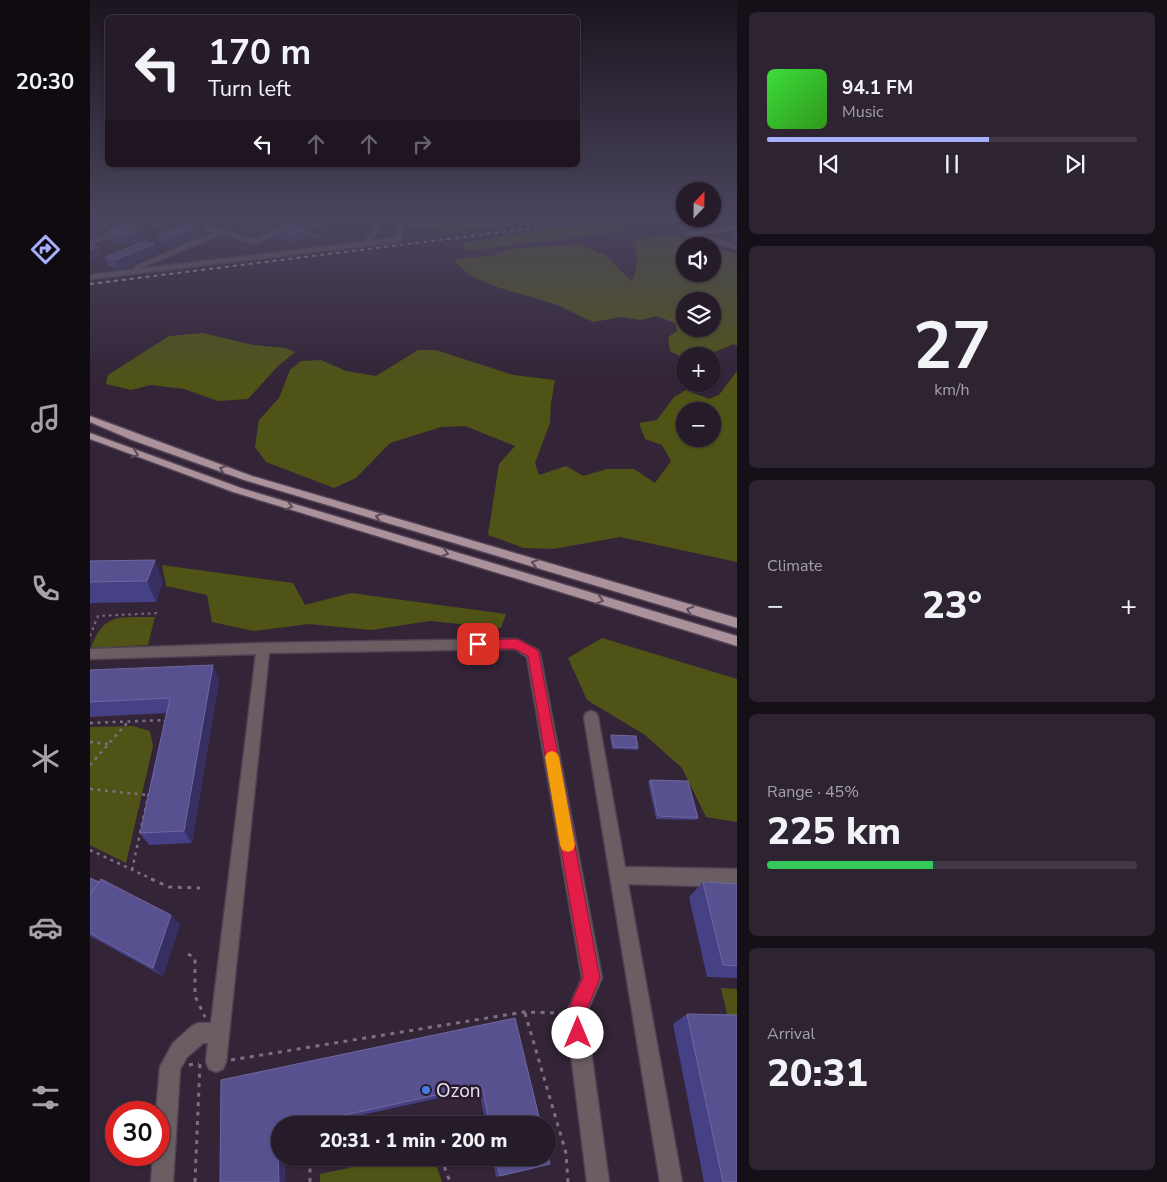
<!DOCTYPE html>
<meta charset="utf-8">
<style>
:root{--surface:#261b29;--page:#2e2431;--text:#f1f3f6;--muted:#a4a1a8;--line:#423946;--accent:#a7b0fc}
body{margin:0;font-family:"Nunito Sans",sans-serif;background:var(--page);color:var(--text);height:100vh;display:flex;flex-direction:column;font-size:19px;white-space:nowrap}
*{box-sizing:border-box;margin:0}
p{font-size:16px;color:var(--muted)}
.icon{flex:none;width:28px;height:28px;fill:none;stroke:currentColor;stroke-width:2;stroke-linecap:round;stroke-linejoin:round}
.map{position:relative;flex:1;overflow:hidden}
.details{display:flex;flex-direction:column;gap:12px;padding:12px;background:#150f17;width:430px}
.details>*{flex:none}
.hud{position:absolute;left:15px;top:15px;width:475px;height:152px;border-radius:8px;box-shadow:0 1px 4px #0004,0 0 0 1px var(--line);background:#261b29;color:var(--text);overflow:hidden}
.needle{width:32px;rotate:22deg}
.tools{position:absolute;left:586px;top:182px;display:grid;gap:10px}
.tools a{display:grid;place-items:center;width:45px;height:45px;border-radius:50%;background:var(--surface);box-shadow:0 1px 4px #0004,0 0 0 1px var(--line);font-size:25px}
.speed{position:absolute;left:15px;top:1101px;display:flex;gap:10px;font-size:25px;font-weight:700;text-align:center}
.speed>*{display:grid;place-content:center;width:65px;height:65px;border-radius:50%;background:var(--surface);box-shadow:0 1px 4px #0004,0 0 0 1px var(--line);line-height:1}
.speed .limit{border:8px solid #d22;background:#fff;color:#111}
.pin{position:absolute;display:grid;place-items:center;width:42px;height:42px;color:#fff;margin:-21px;border-radius:10px;box-shadow:0 2px 8px #0006}
.me{position:absolute;width:55px;margin:-28px;rotate:0deg;stroke-linejoin:round;filter:drop-shadow(0 0 4px #0008)}
.turn{display:flex;align-items:center;gap:18px;height:105px;padding:0 20px;font-size:22px}
.turn .icon{width:65px;height:65px;stroke-width:2.5}
.turn b{display:block;font-size:35px;line-height:42px}
.lanes{display:flex;align-items:center;height:48px;padding:0 20px;background:#0003;justify-content:center;gap:25px;direction:ltr}
.lanes .off{opacity:.35}
.big{font-size:38px;font-weight:800;line-height:1.1}
.details .widget{flex:1;display:flex;flex-direction:column;justify-content:center;gap:8px;min-width:0;padding:0 18px;border-radius:8px;background:var(--page)}
.details .dial{align-items:center;gap:0}
.dial b{font-size:65px;line-height:1}
.song{display:flex;align-items:center;gap:15px}
.cover{width:60px;height:60px;border-radius:8px;background:linear-gradient(135deg,hsl(120 70% 55%),hsl(110 70% 35%))}
.played{height:5px;border-radius:2px;background:linear-gradient(90deg,var(--accent) 60%,var(--line) 60%)}
.keys{display:flex;justify-content:space-around;direction:ltr}
.heat{display:flex;justify-content:space-between;align-items:center;font-size:28px;direction:ltr}
.charge{height:8px;border-radius:4px;background:linear-gradient(90deg,#34c759 45%,var(--line) 0)}
.trip{position:absolute;left:181px;top:1116px;width:285px;height:50px;border-radius:25px;background:var(--surface);box-shadow:0 1px 4px #0004,0 0 0 1px var(--line);font-weight:800;line-height:50px;text-align:center}
main{display:flex;flex:1;min-height:0}
.menu{display:flex;flex-direction:column;width:90px;justify-content:space-around;align-items:center;background:#0f0b10;color:var(--muted)}
.menu .icon{width:35px;height:35px}
.menu .active{color:var(--accent)}
.menu b{font-size:22px;color:var(--text)}
.map>svg:first-child{display:block}
.green{fill:#4f5416;fill-rule:evenodd}
.lines{fill:none;stroke-linecap:round;stroke-linejoin:round}
.minor-casing{stroke:#504254;stroke-width:3}
.major-casing{stroke:#504254;stroke-width:3}
.path-far2{stroke:#7c6f80;stroke-width:2;stroke-dasharray:2.5 4;stroke-linecap:butt}
.path-far1{stroke:#7c6f80;stroke-width:2.5;stroke-dasharray:3 4.5;stroke-linecap:butt}
.path{stroke:#7c6f80;stroke-width:3;stroke-dasharray:4 5.5;stroke-linecap:butt}
.minor{fill:#6b5e63;fill-rule:evenodd}
.major{fill:#aa919a;fill-rule:evenodd}
.rail{stroke:#b9aebb;stroke-width:2;stroke-dasharray:4 4;stroke-linecap:butt}
.wall{fill:#464085}
.shaded-wall{fill:#372e61}
.building{fill:#585190;stroke:#6f689f}
.oneway{stroke:#5d4a59}
.route{fill:#e11d48;stroke:#92132f}
.slow{fill:#f59e0b}
.shop-dot{fill:#3f7fe0;stroke:#291b2d;stroke-width:2}
.labels{text-anchor:middle;stroke-width:5;stroke-linejoin:round;paint-order:stroke}
.near-poi-label{font-size:19px;fill:#ebe1ed;stroke:#291b2d;text-anchor:start}
</style>
<main>
<nav class="menu">
<b>20:30</b>
<svg class="icon active" aria-label="directions" viewBox="0 0 24 24"><path d="M12 3l9 9-9 9-9-9zM9 14v-3h6M13 9l2 2-2 2"/></svg>
<svg class="icon" aria-label="music" viewBox="0 0 24 24"><path d="M9 18V5l10-2v13"/><circle cx="6" cy="18" r="3"/><circle cx="16" cy="16" r="3"/></svg>
<svg class="icon" aria-label="phone" viewBox="0 0 24 24"><path d="M5 4h4l2 5-3 2q2 4 5 5l2-3 5 2v4C11 20 4 13 5 4z"/></svg>
<svg class="icon" aria-label="climate" viewBox="0 0 24 24"><path d="M12 3v18M4 7l16 10M4 17L20 7"/></svg>
<svg class="icon" aria-label="car" viewBox="0 0 24 24"><path d="M5 17H2v-5l4-1 3-4h7l3 4 3 1v5h-3M9 17h6M6 11h13"/><circle cx="7" cy="17" r="2"/><circle cx="17" cy="17" r="2"/></svg>
<svg class="icon" aria-label="filters" viewBox="0 0 24 24"><path d="M4 7h16M4 17h16"/><circle cx="9" cy="7" r="2"/><circle cx="15" cy="17" r="2"/></svg>
</nav>
<div class="map">
<svg width="647" height="1182" viewBox="0 0 647 1182">
<rect width="100%" height="100%" fill="#332437"/>
<g class="green">
<path d="M 315,217 L 450,217 C 442,219 435,222 427,224 C 393,231 352,232 318,227 Z"/>
<path d="M 519,223 L 530,229 L 527,232 L 376,251 L 373,243 L 450,230 Z"/>
<path d="M 578,234 L 647,254 L 647,346 L 644,344 L 614,356 L 595,356 L 595,359 L 580,351 L 578,337 L 587,331 L 585,323 L 566,316 L 551,320 L 532,317 L 503,322 L 465,304 L 407,287 L 379,275 L 365,262 L 366,259 L 404,255 L 420,249 L 488,244 L 517,256 L 542,282 C 547,268 551,254 540,242 ZM 595,246 L 622,246 L 622,274 L 595,274 ZM 595,301 L 622,301 L 622,329 L 595,329 Z"/>
<path d="M 113,333 L 163,345 L 195,348 L 205,352 L 187,367 L 158,399 L 128,401 L 94,389 L 61,385 L 41,390 L 16,384 L 18,375 L 79,336 Z"/>
<path d="M 328,350 L 346,350 L 423,375 L 465,380 L 461,403 L 460,423 L 445,463 L 449,475 L 476,466 L 493,476 L 517,469 L 544,469 L 565,483 L 581,461 L 572,445 L 555,439 L 549,423 L 567,420 L 584,397 L 596,390 L 619,399 L 629,395 L 647,371 L 647,562 L 530,537 L 463,549 L 434,548 L 398,535 L 409,464 L 425,446 L 375,426 L 351,427 L 300,443 L 266,478 L 244,488 L 176,462 L 165,447 L 169,420 L 189,398 L 200,370 L 211,361 L 231,360 L 256,371 L 286,376 ZM 622,411 L 622,439 L 595,439 L 595,411 Z"/>
<path d="M 72,565 L 203,583 L 215,605 L 261,593 L 416,614 L 411,628 L 340,621 L 281,630 L 219,624 L 163,631 L 122,622 L 117,595 L 76,586 Z"/>
<path d="M 65,617 L 58,645 L 1,648 C 14,611 31,618 65,617 Z"/>
<path d="M 512,638 L 647,679 L 647,822 L 616,817 L 592,768 L 555,735 L 497,700 L 478,658 Z"/>
<path d="M 43,726 L 60,731 L 63,746 L 36,863 L 0,845 L 0,727 Z"/>
<path d="M 631,988 L 647,989 L 647,1056 Z"/>
<path d="M 305,1158 L 344,1158 L 352,1182 L 230,1182 L 230,1174 Z"/>
</g>
<g class="lines">
<defs>
<g id="minor">
<path d="M 57,217 L 67,217 L 0,245 L 0,241 Z"/>
<path d="M 77,217 L 88,217 L 164,240 L 213,217 L 222,217 L 202,227 L 230,236 L 227,238 L 197,230 L 165,244 L 131,234 L 48,269 L 275,242 L 290,217 L 296,217 L 282,241 L 304,238 L 311,222 L 297,217 L 309,217 L 317,221 L 310,240 L 307,242 L 0,279 L 0,275 L 48,269 L 44,267 L 46,266 L 124,232 Z"/>
<path d="M 647,225 L 647,229 L 608,235 L 647,245 L 647,249 L 596,234 Z"/>
<path d="M 427,639 L 448,650 L 450,654 L 512,978 L 496,1014 L 519,1182 L 497,1182 L 476,1014 L 492,978 L 437,657 L 425,649 L 179,653 L 136,1062 L 133,1069 L 126,1072 L 119,1069 L 116,1062 L 118,1043 L 113,1043 L 97,1057 L 90,1069 L 83,1182 L 61,1182 L 63,1155 L 69,1155 L 69,1112 L 66,1112 L 70,1067 L 83,1043 L 102,1026 L 109,1023 L 121,1023 L 166,654 L 0,659 L 0,649 L 173,643 Z"/>
<path d="M 501,711 L 506,713 L 508,717 L 535,867 L 647,869 L 647,887 L 538,884 L 592,1182 L 570,1182 L 494,717 L 496,713 Z"/>
</g>
<g id="major">
<path d="M 0,416 L 162,476 L 647,618 L 647,628 L 154,480 L 42,440 L 0,422 Z"/>
<path d="M 0,433 L 151,488 L 647,636 L 647,646 L 143,492 L 0,439 Z"/>
</g>
</defs>
<use href="#minor" class="minor-casing"/>
<use href="#major" class="major-casing"/>
<path class="path-far2" d="M 0,636 L 8,616 L 69,613"/>
<g class="path-far1">
<path d="M 0,723 L 75,720 L 75,722"/>
<path d="M 0,742 L 19,744"/>
<path d="M 0,765 L 38,722"/>
<path d="M 0,789 L 57,795"/>
<path d="M 0,850 L 64,880"/>
<path d="M 42,870 L 59,792"/>
</g>
<g class="path">
<path d="M 61,879 L 79,887 L 110,888"/>
<path d="M 98,954 L 105,958 L 105,996 L 115,1017"/>
<path d="M 435,1013 L 476,1153 L 478,1182"/>
<path d="M 141,1060 L 434,1012 L 470,1013"/>
<path d="M 99,1065 L 109,1063"/>
<path d="M 351,1158 L 360,1182"/>
<path d="M 105,1182 L 110,1063"/>
<path d="M 220,1182 L 220,1163 L 246,1158"/>
</g>
<use href="#minor" class="minor"/>
<use href="#major" class="major"/>
<path class="rail" d="M 0,284 L 533,217"/>
</g>
<g class="wall">
<path d="M 9,217 L 50,217 L 21,229 L 12,226 Z"/>
<path d="M 57,217 L 86,217 L 87,225 L 76,229 L 59,224 Z"/>
<path d="M 221,217 L 256,217 L 231,230 L 221,227 L 220,218 Z"/>
<path d="M 152,220 L 183,228 L 172,233 L 154,228 Z"/>
<path d="M 185,229 L 215,229 L 216,238 L 206,243 L 186,237 Z"/>
<path d="M 17,231 L 47,231 L 50,240 L 37,245 L 20,240 Z"/>
<path d="M 115,232 L 80,247 L 71,244 L 68,235 Z"/>
<path d="M 647,233 L 647,242 L 640,240 L 641,236 Z"/>
<path d="M 64,244 L 66,253 L 28,269 L 18,266 L 15,257 Z"/>
<path d="M 0,561 L 73,581 L 66,602 L 1,603 L 0,605 Z"/>
<path d="M 0,670 L 129,679 L 102,843 L 59,845 L 50,833 L 76,713 L 0,717 Z"/>
<path d="M 521,735 L 548,748 L 547,750 L 522,749 L 520,737 Z"/>
<path d="M 560,780 L 608,818 L 606,820 L 566,819 L 558,782 Z"/>
<path d="M 0,878 L 81,915 L 90,925 L 73,976 L 0,936 Z"/>
<path d="M 613,882 L 647,884 L 647,978 L 617,977 L 599,897 Z"/>
<path d="M 597,1014 L 647,1182 L 614,1182 L 583,1024 Z"/>
<path d="M 425,1018 L 451,1125 L 396,1125 L 389,1089 L 227,1125 L 190,1125 L 190,1158 L 194,1158 L 195,1182 L 130,1182 L 131,1080 Z"/>
<path d="M 402,1158 L 458,1158 L 410,1176 L 406,1177 Z"/>
</g>
<g class="shaded-wall">
<path d="M 25,217 L 50,217 L 21,229 L 18,220 Z"/>
<path d="M 81,217 L 86,217 L 87,225 L 76,229 L 74,221 Z"/>
<path d="M 238,217 L 256,217 L 231,230 L 230,221 Z"/>
<path d="M 181,220 L 183,228 L 172,233 L 171,225 Z"/>
<path d="M 113,223 L 115,232 L 80,247 L 78,238 Z"/>
<path d="M 6,225 L 9,234 L 0,237 L 0,227 Z"/>
<path d="M 215,229 L 216,238 L 206,243 L 205,234 Z"/>
<path d="M 47,231 L 50,240 L 37,245 L 35,236 Z"/>
<path d="M 64,244 L 66,253 L 28,269 L 25,260 Z"/>
<path d="M 9,247 L 12,256 L 0,261 L 0,250 Z"/>
<path d="M 65,560 L 73,581 L 66,602 L 57,581 Z"/>
<path d="M 123,665 L 129,679 L 102,843 L 94,831 Z"/>
<path d="M 81,915 L 90,925 L 73,976 L 63,968 Z"/>
<path d="M 187,1130 L 190,1131 L 190,1158 L 194,1158 L 195,1182 L 189,1182 Z"/>
</g>
<g class="building">
<path d="M 10,217 L 25,217 L 18,220 Z"/>
<path d="M 63,217 L 81,217 L 74,221 Z"/>
<path d="M 157,217 L 173,217 L 181,220 L 171,225 L 152,220 Z"/>
<path d="M 221,217 L 238,217 L 230,221 L 220,218 Z"/>
<path d="M 103,221 L 113,223 L 78,238 L 68,235 Z"/>
<path d="M 0,223 L 6,225 L 0,227 Z"/>
<path d="M 196,224 L 215,229 L 205,234 L 185,229 Z"/>
<path d="M 30,226 L 47,231 L 35,236 L 17,231 Z"/>
<path d="M 645,233 L 647,233 L 647,237 L 641,236 Z"/>
<path d="M 54,241 L 64,244 L 25,260 L 15,257 Z"/>
<path d="M 0,244 L 9,247 L 0,250 Z"/>
<path d="M 65,560 L 57,581 L 0,582 L 0,561 Z"/>
<path d="M 123,665 L 94,831 L 50,833 L 80,698 L 0,702 L 0,670 Z"/>
<path d="M 521,735 L 546,736 L 548,748 L 524,747 Z"/>
<path d="M 560,780 L 598,781 L 608,818 L 568,816 Z"/>
<path d="M 0,878 L 9,882 L 0,895 Z"/>
<path d="M 11,879 L 81,915 L 63,968 L 0,933 L 0,895 Z"/>
<path d="M 613,882 L 647,884 L 647,966 L 633,965 Z"/>
<path d="M 597,1014 L 647,1015 L 647,1182 L 633,1182 Z"/>
<path d="M 425,1018 L 451,1125 L 400,1125 L 392,1085 L 209,1125 L 190,1125 L 190,1129 L 187,1130 L 189,1182 L 130,1182 L 131,1080 Z"/>
<path d="M 458,1154 L 460,1164 L 410,1176 L 406,1158 L 458,1158 Z"/>
</g>
<defs><path id="oneway-chevron" d="M-2-3.5L2.5 0L-2 3.5" fill="none" stroke-width="1.6" stroke-linecap="round" stroke-linejoin="round" transform="scale(1.25)"/></defs>
<g class="oneway">
<use href="#oneway-chevron" transform="translate(45 454) rotate(19)"/>
<use href="#oneway-chevron" transform="translate(133 469) rotate(-160)"/>
<use href="#oneway-chevron" transform="translate(199 506) rotate(17)"/>
<use href="#oneway-chevron" transform="translate(289 517) rotate(-163)"/>
<use href="#oneway-chevron" transform="translate(355 553) rotate(17)"/>
<use href="#oneway-chevron" transform="translate(445 563) rotate(-163)"/>
<use href="#oneway-chevron" transform="translate(510 600) rotate(17)"/>
<use href="#oneway-chevron" transform="translate(600 610) rotate(-163)"/>
</g>
<linearGradient id="sky" x2="0" y2="1"><stop stop-color="#1c141e"/><stop offset="0.57" stop-color="#4a455e"/><stop offset="1" stop-color="#4a455e" stop-opacity="0"/></linearGradient>
<rect width="647" height="383" fill="url(#sky)"/>
<path class="route" d="M 427,639 L 448,650 L 449,654 L 510,978 L 495,1014 L 497,1033 L 495,1039 L 488,1042 L 482,1039 C 472,1015 483,999 493,977 L 438,656 L 425,649 L 388,649 L 384,648 L 382,644 L 384,641 L 388,640 Z"/>
<path class="slow" d="M 462,751 L 467,753 L 469,757 L 485,845 L 483,850 L 478,852 L 472,850 L 470,845 L 455,757 L 457,753 Z"/>
<circle class="shop-dot" cx="336" cy="1090" r="5"/>
<g class="labels">
<g class="near-poi-label">
<text x="346" y="1097">Ozon</text>
</g>
</g>
</svg>
<div class="tools">
<a><svg class="needle" viewBox="-14 -14 28 28"><path d="M0-13l5 13h-10z" fill="#e53935"/><path d="M0 13l5-13h-10z" fill="#a4a1a8"/></svg></a>
<a><svg class="icon" aria-label="sound" viewBox="0 0 24 24"><path d="M4 9h4l5-4v14l-5-4H4zM17 9q2 3 0 6"/></svg></a>
<a><svg class="icon" aria-label="layers" viewBox="0 0 24 24"><path d="M12 4l9 5-9 5-9-5zM3 14l9 5 9-5"/></svg></a>
<a>+</a>
<a>−</a>
</div>
<div class="speed"><div class="limit">30</div></div>
<div class="pin" style="left:388px;top:644px;background:#d93025"><svg class="icon" aria-label="arrive" viewBox="0 0 24 24"><path d="M6 21V4h12l-3 4 3 4H6"/></svg></div>
<svg class="me" style="left:488px;top:1033px" viewBox="-20 -20 40 40"><circle r="19" fill="#fff"/><path d="M0-13L10 11 0 6-10 11z" fill="#e11d48"/></svg>
<div class="trip">20:31 · 1 min · 200 m</div>
<div class="hud">
<div class="turn"><svg class="icon" aria-label="left" viewBox="0 0 24 24"><path d="M17 20v-9H6M10 6l-5 5 5 5"/></svg><div><b>170 m</b>Turn left</div></div>
<div class="lanes"><svg class="icon" aria-label="left" viewBox="0 0 24 24"><path d="M17 20v-9H6M10 6l-5 5 5 5"/></svg><svg class="icon off" aria-label="ahead" viewBox="0 0 24 24"><path d="M12 20V5M6 11l6-6 6 6"/></svg><svg class="icon off" aria-label="ahead" viewBox="0 0 24 24"><path d="M12 20V5M6 11l6-6 6 6"/></svg><svg class="icon off" aria-label="right" viewBox="0 0 24 24"><path d="M7 20v-9h11M14 6l5 5-5 5"/></svg></div>
</div>
</div>
<section class="details">
<div class="widget">
<div class="song"><i class="cover"></i><div><b>94.1 FM</b><p>Music</p></div></div>
<div class="played"></div>
<div class="keys"><svg class="icon" aria-label="previous" viewBox="0 0 24 24"><path d="M18 5L8 12l10 7zM5 5v14"/></svg><svg class="icon" aria-label="pause" viewBox="0 0 24 24"><path d="M8 5v14M16 5v14"/></svg><svg class="icon" aria-label="next" viewBox="0 0 24 24"><path d="M6 5l10 7-10 7zM19 5v14"/></svg></div>
</div>
<div class="widget dial"><b>27</b><p>km/h</p></div>
<div class="widget"><p>Climate</p>
<div class="heat"><a>−</a><b class="big">23°</b><a>+</a></div>
</div>
<div class="widget"><p>Range · 45%</p><b class="big">225 km</b><div class="charge"></div></div>
<div class="widget"><p>Arrival</p><b class="big">20:31</b></div>
</section>
</main>
